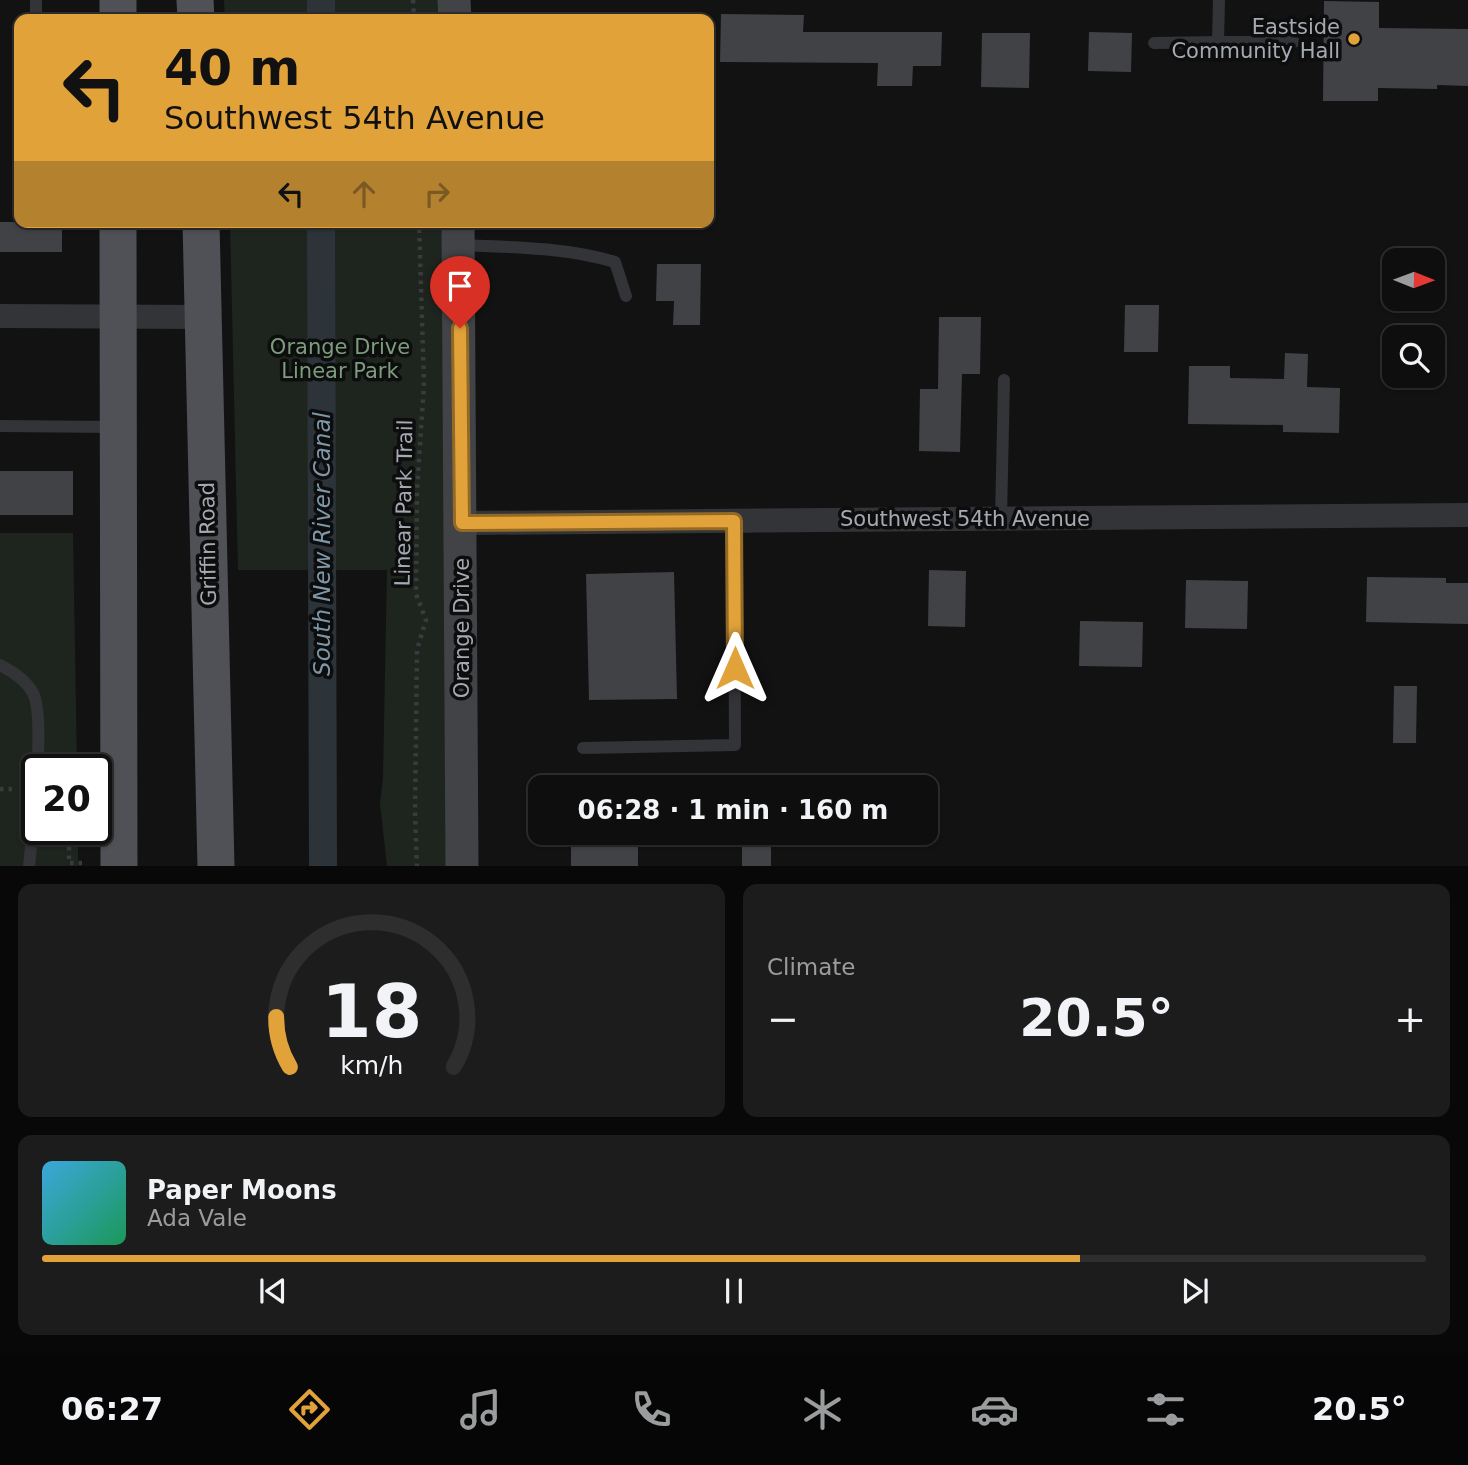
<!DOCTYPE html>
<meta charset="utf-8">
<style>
:root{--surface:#0e0e0e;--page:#1c1c1c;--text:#f1f3f6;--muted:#9b9c9e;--line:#2e2e2e;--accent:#e2a23a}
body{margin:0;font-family:"DejaVu Sans",sans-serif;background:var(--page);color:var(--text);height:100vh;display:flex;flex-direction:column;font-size:26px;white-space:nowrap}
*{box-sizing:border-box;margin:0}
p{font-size:23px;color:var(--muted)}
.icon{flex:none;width:38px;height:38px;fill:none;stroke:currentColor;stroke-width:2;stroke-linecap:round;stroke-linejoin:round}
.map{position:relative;height:866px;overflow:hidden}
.panel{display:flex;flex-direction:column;gap:18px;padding:18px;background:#080808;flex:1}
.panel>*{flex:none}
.top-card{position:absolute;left:14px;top:14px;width:700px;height:214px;border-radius:14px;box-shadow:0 2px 5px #0004,0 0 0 2px var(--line);background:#e2a23a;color:#111;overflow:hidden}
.needle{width:46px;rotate:91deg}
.buttons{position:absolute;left:1382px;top:248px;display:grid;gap:14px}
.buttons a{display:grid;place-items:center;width:63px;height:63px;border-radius:14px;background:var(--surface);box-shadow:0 2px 5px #0004,0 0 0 2px var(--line);font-size:35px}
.speed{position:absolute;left:21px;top:754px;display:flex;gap:14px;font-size:35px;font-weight:700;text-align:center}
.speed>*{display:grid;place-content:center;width:91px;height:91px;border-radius:50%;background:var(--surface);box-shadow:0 2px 5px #0004,0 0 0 2px var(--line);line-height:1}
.speed .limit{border:4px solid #111;border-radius:10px;background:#fff;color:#111}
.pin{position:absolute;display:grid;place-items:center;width:60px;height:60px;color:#fff;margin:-72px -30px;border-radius:50% 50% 50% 0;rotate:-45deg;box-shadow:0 0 7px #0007}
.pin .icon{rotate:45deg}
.me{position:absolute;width:77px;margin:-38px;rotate:0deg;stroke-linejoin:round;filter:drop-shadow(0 0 5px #0008)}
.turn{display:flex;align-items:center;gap:24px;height:147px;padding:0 35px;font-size:32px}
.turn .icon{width:91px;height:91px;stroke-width:2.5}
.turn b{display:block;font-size:49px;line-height:60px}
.lanes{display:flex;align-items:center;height:66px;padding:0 35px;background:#0003;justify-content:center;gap:35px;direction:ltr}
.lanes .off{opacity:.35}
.big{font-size:52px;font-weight:700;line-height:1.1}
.panel .widget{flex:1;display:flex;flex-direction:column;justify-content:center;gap:10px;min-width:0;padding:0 24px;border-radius:14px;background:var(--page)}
.panel .dial{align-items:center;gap:0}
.dial svg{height:182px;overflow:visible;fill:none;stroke:var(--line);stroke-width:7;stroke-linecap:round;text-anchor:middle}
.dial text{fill:var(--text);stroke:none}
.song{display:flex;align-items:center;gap:21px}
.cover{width:84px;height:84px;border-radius:10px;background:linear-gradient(135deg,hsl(200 70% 55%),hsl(150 70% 35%))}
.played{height:7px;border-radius:4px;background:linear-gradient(90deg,var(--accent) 75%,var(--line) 75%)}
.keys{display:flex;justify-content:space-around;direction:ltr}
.heat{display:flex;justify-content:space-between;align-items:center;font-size:38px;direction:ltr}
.panel .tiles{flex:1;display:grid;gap:18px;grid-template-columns:1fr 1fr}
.widget:last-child{grid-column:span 2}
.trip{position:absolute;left:528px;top:775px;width:410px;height:70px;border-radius:14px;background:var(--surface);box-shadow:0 2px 5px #0004,0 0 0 2px var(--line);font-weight:700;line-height:70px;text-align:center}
.dock{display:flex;height:112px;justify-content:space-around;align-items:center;background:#060606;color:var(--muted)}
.dock .icon{width:49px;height:49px}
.dock .current{color:var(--accent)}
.dock b{font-size:32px;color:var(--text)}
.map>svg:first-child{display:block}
.green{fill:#1e251f}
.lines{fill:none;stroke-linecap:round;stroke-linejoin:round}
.canal{stroke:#2c343a;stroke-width:28}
.building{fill:#414246}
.path{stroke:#393b3e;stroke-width:4.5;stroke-dasharray:3.5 5;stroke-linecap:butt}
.lane{stroke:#333437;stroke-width:12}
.street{stroke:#333437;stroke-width:24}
.secondary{stroke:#414347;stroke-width:33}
.primary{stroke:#4f5156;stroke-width:37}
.route-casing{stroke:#936926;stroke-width:18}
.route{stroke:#e2a23a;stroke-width:12}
.poi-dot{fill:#e2a23a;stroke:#0d0d0e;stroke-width:2.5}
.labels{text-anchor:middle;stroke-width:7;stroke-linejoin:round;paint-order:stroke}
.poi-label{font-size:21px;fill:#a4a9b2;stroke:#0d0d0e;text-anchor:end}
.park-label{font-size:21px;fill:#7c9c7d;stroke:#0d0d0e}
.street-label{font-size:21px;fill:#a4a9b2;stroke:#0d0d0e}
.water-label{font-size:23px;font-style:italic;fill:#7d98ab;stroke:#0d0d0e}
</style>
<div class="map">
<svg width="1468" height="867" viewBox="0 0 1468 867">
<rect width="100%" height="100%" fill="#121213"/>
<g class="green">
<path d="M 224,0 L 439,0 L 440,19 L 225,19 Z"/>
<path d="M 230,222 L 444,222 L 447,866 L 387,866 L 380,803 L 383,778 L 387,570 L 238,570 Z"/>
<path d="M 0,533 L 73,533 L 77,770 L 37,770 L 37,830 L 78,830 L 78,866 L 0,867 Z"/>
</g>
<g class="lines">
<g class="canal">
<path d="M 321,0 L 321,19"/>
<path d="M 321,222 L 323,867"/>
</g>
</g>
<g class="building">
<path d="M 1324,1 L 1379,2 L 1379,28 L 1468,29 L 1468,86 L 1437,85 L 1437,89 L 1378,88 L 1378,101 L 1323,101 Z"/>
<path d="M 721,14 L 804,15 L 803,32 L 942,32 L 941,66 L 913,66 L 912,86 L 877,86 L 878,63 L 720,62 Z"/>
<path d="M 1089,32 L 1132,33 L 1131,72 L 1088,71 Z"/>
<path d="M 982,33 L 1030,33 L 1029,88 L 981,87 Z"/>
<rect x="0" y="222" width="62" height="30"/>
<path d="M 657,264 L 701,264 L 700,325 L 673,325 L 674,301 L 656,301 Z"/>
<path d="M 1125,305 L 1159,305 L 1158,352 L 1124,352 Z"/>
<path d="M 939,317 L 981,317 L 980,374 L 962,374 L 960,452 L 919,451 L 920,389 L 938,389 Z"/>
<path d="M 1285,353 L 1308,354 L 1307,387 L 1340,388 L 1339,433 L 1283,432 L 1283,425 L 1188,424 L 1189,366 L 1230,366 L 1230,378 L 1284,379 Z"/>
<rect x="0" y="471" width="73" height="44"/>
<path d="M 929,570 L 966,571 L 965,627 L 928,626 Z"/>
<path d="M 674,572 L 677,699 L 589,700 L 586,574 Z"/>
<path d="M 1367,577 L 1446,578 L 1446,583 L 1468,583 L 1468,624 L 1366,622 Z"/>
<path d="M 1186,580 L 1248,581 L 1247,629 L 1185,628 Z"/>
<path d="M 1080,621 L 1143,622 L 1142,667 L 1079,666 Z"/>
<path d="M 1394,686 L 1417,686 L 1416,743 L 1393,743 Z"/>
<rect x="571" y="833" width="67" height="33"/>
<rect x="742" y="843" width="29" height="23"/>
</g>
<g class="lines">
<g class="path">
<path d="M 413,0 L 414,19"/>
<path d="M 0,789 L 17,789"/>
<path d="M 69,830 L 69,863 L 87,863"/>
<path d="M 417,867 L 415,814 L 417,650 L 426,620 L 416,594 L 417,491 L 424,384 L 419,222"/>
</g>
<g class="lane">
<path d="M 1219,0 L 1218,42 L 1294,42"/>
<path d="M 36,19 L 36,0"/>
<path d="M 1154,43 L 1218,42"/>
<path d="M 459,245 C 510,247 565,247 615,262 L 626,296"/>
<path d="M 0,426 L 115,427"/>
<path d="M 1001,518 L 1004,380"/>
<path d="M 0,665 C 12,671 26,680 33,693 C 46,718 32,832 29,867"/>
<path d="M 583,748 L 735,745 L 734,521"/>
</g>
<g class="street">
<path d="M 0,316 L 203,317"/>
<path d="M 462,523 L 1468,515"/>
</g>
<g class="secondary">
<path d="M 454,0 L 455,19"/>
<path d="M 458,222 L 462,867"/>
</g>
<g class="primary">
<path d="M 118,0 L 118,19"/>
<path d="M 195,0 L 196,19"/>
<path d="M 118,222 L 119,867"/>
<path d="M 201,222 L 216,867"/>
</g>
</g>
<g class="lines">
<defs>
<path id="route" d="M 460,328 L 462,523 L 734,521 L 735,668"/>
</defs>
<use href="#route" class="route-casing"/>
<use href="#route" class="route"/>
</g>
<circle class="poi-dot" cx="1354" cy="39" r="7"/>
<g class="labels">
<g class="poi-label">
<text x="1340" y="34">Eastside<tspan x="1340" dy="24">Community Hall</tspan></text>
</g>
<g class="park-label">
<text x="340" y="354">Orange Drive<tspan x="340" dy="24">Linear Park</tspan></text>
</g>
<g class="street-label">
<text transform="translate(404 503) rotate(-89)" y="7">Linear Park Trail</text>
<text x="965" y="526">Southwest 54th Avenue</text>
<text transform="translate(208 544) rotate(-91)" y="7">Griffin Road</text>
<text transform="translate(462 628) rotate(-90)" y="7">Orange Drive</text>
</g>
<g class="water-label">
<text transform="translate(322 544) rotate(-90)" y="8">South New River Canal</text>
</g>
</g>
</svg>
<div class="buttons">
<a><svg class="needle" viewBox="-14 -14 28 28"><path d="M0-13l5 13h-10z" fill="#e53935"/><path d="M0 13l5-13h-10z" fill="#9b9c9e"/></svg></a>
<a><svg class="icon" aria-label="search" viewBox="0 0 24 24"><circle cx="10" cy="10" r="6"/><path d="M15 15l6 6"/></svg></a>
</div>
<div class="speed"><div class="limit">20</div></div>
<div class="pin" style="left:460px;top:328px;background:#d93025"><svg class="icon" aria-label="arrive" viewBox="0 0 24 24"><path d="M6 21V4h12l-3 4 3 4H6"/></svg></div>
<svg class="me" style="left:735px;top:668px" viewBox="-20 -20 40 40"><path d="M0-17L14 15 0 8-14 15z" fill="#e2a23a" stroke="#fff" stroke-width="4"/></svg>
<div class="trip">06:28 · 1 min · 160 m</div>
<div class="top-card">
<div class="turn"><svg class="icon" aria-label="left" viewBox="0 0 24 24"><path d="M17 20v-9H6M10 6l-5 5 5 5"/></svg><div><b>40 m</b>Southwest 54th Avenue</div></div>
<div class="lanes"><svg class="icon" aria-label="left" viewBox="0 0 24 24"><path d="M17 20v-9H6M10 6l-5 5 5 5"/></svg><svg class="icon off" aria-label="ahead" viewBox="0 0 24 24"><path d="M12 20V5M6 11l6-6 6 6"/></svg><svg class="icon off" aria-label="right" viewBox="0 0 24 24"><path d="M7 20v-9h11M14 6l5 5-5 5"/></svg></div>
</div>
</div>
<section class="panel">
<div class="tiles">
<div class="widget dial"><svg viewBox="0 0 100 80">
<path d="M14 69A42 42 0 1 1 86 69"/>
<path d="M14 69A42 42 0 0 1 8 47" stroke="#e2a23a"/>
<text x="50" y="56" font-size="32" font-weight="700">18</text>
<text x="50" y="72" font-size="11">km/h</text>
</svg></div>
<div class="widget"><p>Climate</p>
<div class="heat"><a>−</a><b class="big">20.5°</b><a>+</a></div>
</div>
<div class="widget">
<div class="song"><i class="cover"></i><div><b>Paper Moons</b><p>Ada Vale</p></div></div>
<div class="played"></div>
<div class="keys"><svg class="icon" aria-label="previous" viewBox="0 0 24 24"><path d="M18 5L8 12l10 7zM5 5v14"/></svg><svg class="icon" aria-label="pause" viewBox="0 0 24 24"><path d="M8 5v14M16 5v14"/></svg><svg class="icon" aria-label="next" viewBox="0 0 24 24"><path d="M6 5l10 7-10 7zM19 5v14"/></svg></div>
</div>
</div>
</section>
<nav class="dock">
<b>06:27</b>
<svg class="icon current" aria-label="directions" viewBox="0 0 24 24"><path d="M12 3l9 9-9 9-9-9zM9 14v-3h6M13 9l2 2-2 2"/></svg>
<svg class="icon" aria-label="music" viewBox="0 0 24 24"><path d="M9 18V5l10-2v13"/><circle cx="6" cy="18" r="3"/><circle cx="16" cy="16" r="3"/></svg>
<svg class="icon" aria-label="phone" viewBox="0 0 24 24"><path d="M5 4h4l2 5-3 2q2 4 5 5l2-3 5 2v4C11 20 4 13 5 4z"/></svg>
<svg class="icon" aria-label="climate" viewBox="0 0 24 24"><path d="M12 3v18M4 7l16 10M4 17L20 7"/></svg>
<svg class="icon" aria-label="car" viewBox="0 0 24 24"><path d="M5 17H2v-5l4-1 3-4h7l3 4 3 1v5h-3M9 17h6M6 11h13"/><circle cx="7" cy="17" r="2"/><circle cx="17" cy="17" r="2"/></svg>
<svg class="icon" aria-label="filters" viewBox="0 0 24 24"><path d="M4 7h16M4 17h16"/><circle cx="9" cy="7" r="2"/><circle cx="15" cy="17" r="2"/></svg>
<b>20.5°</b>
</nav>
